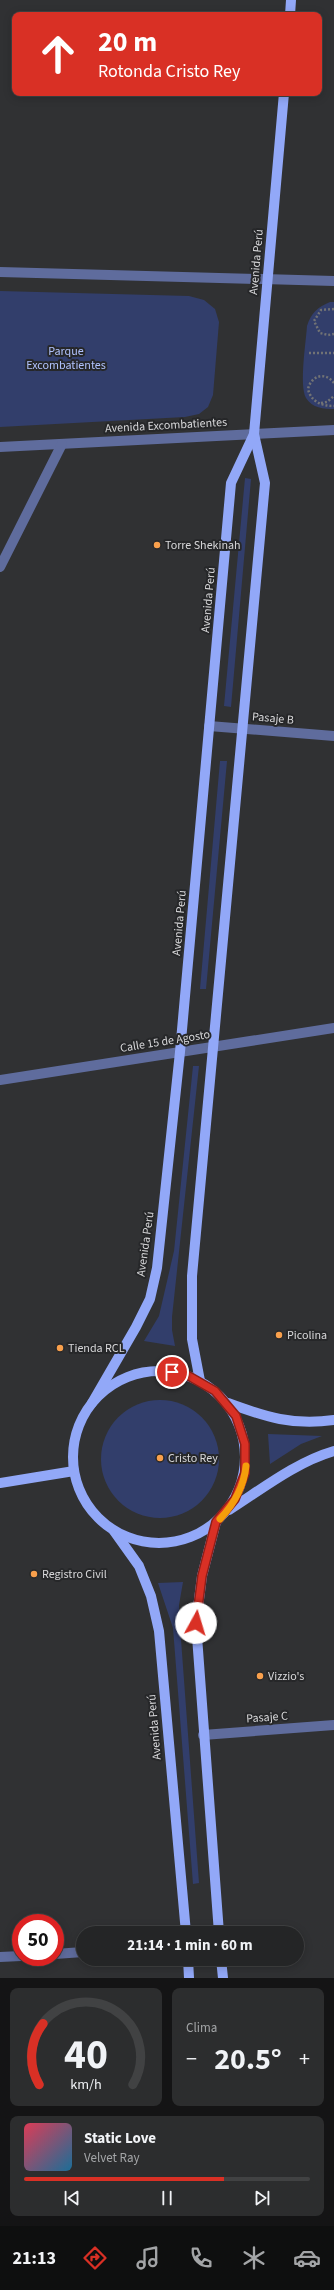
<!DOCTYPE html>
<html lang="es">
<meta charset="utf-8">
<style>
:root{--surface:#242526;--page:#2c2d2e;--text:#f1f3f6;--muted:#a3a5a7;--line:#414243;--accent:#d93025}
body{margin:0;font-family:"Source Sans 3",sans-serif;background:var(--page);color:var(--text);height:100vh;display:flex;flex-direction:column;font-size:15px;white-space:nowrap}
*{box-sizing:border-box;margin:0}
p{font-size:13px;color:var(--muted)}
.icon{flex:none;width:22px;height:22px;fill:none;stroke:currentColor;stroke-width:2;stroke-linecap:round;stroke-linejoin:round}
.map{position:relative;height:1978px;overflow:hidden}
.sheet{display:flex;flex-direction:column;gap:10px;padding:10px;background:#141415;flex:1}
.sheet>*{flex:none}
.banner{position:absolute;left:12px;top:12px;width:310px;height:84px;border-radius:8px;box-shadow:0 2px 10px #0003,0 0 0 1px var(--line);background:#d93025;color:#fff;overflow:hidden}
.speed{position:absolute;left:12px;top:1914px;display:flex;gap:8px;font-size:20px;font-weight:700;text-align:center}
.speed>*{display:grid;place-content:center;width:52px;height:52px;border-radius:50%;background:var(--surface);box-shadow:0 2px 10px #0003,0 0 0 1px var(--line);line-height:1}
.speed .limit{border:6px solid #d22;background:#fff;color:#111}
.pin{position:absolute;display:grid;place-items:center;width:34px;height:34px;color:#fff;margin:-17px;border:2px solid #fff;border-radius:50%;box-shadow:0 1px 4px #0007}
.me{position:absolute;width:44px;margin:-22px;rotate:6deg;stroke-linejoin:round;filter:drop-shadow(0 0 3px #0008)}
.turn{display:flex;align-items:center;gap:14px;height:84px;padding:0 20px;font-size:18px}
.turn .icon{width:52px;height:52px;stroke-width:2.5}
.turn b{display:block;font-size:28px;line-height:34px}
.big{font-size:30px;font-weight:700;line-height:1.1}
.sheet .tile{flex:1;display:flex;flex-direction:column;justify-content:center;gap:6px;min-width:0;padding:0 14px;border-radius:8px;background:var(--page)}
.sheet .dial{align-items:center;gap:0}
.dial svg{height:104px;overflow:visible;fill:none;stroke:var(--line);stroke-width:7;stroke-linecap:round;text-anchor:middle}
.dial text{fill:var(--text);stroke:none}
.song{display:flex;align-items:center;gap:12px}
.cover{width:48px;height:48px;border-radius:6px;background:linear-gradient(135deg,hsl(350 70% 55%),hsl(200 70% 35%))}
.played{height:4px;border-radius:2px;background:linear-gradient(90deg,var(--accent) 70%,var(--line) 70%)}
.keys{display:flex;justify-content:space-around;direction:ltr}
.heat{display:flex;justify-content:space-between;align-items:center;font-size:22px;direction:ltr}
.sheet .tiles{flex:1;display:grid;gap:10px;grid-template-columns:1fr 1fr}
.tile:last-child{grid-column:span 2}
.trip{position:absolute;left:76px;top:1926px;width:228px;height:40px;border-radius:20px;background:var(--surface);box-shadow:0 2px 10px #0003,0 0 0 1px var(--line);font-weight:700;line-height:40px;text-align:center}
.menu{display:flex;height:64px;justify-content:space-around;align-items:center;background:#0e0f0f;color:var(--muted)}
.menu .icon{width:28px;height:28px}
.menu .active{color:var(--accent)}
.menu b{font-size:18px;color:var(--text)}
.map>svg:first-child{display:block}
.green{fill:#323e6b}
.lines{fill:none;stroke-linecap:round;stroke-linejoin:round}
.path{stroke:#727375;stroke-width:2.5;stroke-dasharray:2 2;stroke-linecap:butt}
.minor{stroke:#5f6c9d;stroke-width:10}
.major{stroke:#92a8f8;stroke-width:10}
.route-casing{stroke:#8d1f18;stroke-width:10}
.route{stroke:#d93025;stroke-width:7}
.slow{stroke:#f59e0b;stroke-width:7}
.poi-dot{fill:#f9a04c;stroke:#262729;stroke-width:1.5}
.labels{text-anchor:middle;stroke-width:4;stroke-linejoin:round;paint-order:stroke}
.street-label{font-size:12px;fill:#d7d7d9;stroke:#262729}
.park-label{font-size:12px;fill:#b0c2fd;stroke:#262729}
.poi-label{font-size:12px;fill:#d7d7d9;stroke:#262729;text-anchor:start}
</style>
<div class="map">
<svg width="334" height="1978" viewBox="0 0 334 1978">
<rect width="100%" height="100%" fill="#303133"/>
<g class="green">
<path d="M 0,291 L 189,296 L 204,300 L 215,309 L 219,322 L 213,395 L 208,407 L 199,414 L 185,417 L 0,427 Z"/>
<path d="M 330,302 L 334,302 L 334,409 C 324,409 312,408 306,398 C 299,385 306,342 307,326 C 311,313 318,307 330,302 Z"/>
<path d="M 245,478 L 251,479 L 231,707 L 224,706 Z"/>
<path d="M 220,761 L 227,761 L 206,989 L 200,989 Z"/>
<path d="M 193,1066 L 199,1066 L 172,1317 L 172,1330 L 175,1346 L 144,1341 L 159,1316 L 174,1251 Z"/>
<circle cx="160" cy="1459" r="59"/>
<path d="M 268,1434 L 322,1436 L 301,1444 L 270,1464 Z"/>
<path d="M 183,1582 L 179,1605 L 180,1626 L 199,1883 L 193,1884 L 173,1628 L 158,1583 Z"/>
</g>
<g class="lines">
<g class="path">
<path d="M 334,309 L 321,310 L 314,321 L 320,333 L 328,335 L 334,334"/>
<path d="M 309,353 L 334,353"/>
<path d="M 334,383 C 325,371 311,376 308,389 C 311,402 322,406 334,406"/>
<path d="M 321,403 L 327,402 L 334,396"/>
</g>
<g class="minor">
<path d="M 0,272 L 334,281"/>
<path d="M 0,447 L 334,430"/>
<path d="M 0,567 L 62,444"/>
<path d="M 209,726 L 334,736"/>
<path d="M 0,1080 L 334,1028"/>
<path d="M 203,1735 L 334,1725"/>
<path d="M 55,1954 L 83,1952"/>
<path d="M 0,1957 L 21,1956"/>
</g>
<g class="major">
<path d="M 290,15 L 291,0"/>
<circle cx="159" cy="1457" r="86"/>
<path d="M 200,1381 L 192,1339 L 192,1276 L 265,483 L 254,434"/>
<path d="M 92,1403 L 136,1327 L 150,1299 L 157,1268 L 180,1052 L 231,483 L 254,434 L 284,93"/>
<path d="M 228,1403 C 266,1417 293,1426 334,1420"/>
<path d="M 0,1483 L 74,1471"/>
<path d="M 229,1510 C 262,1489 296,1462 334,1451"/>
<path d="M 216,1522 L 202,1576 L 196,1623 L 219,1933"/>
<path d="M 114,1531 L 139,1566 L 151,1596 L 159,1631 L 186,1933"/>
<path d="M 188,1959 L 189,1978"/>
<path d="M 221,1959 L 223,1978"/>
</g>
</g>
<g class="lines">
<defs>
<path id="route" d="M 172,1372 L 187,1375 L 215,1391 L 236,1416 L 245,1444 L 245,1473 L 235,1499 L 216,1522 L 202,1576 L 196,1623"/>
</defs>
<use href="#route" class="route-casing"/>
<use href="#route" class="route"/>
<path class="slow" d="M 220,1519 C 234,1504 244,1486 246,1466"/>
</g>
<g class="poi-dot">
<circle cx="157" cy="545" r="4"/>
<circle cx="279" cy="1335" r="4"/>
<circle cx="60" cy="1348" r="4"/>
<circle cx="160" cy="1458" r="4"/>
<circle cx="34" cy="1574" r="4"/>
<circle cx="260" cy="1676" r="4"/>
</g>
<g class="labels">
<g class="street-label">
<text transform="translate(256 262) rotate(-85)" y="4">Avenida Perú</text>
<text transform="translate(166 425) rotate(-3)" y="4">Avenida Excombatientes</text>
<text transform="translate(208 600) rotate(-85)" y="4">Avenida Perú</text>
<text transform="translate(273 718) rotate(5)" y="4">Pasaje B</text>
<text transform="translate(179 923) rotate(-85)" y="4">Avenida Perú</text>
<text transform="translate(165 1041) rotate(-9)" y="4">Calle 15 de Agosto</text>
<text transform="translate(145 1244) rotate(-82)" y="4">Avenida Perú</text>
<text transform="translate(267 1717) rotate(-4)" y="4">Pasaje C</text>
<text transform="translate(154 1727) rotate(-95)" y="4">Avenida Perú</text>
</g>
<g class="park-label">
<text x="66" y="355">Parque<tspan x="66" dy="14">Excombatientes</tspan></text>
</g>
<g class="poi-label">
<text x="165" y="549">Torre Shekinah</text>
<text x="287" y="1339">Picolina</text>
<text x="68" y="1352">Tienda RCL</text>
<text x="168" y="1462">Cristo Rey</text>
<text x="42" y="1578">Registro Civil</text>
<text x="268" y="1680">Vizzio's</text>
</g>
</g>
</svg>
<div class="speed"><div class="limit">50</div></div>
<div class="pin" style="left:172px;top:1372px;background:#d93025"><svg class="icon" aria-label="arrive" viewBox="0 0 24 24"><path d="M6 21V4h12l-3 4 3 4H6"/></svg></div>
<svg class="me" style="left:196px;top:1623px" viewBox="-20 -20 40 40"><circle r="19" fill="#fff"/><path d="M0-13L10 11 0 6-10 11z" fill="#d93025"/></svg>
<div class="trip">21:14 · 1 min · 60 m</div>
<div class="banner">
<div class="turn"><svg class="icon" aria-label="ahead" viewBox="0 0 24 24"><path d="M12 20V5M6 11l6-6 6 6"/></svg><div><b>20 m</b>Rotonda Cristo Rey</div></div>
</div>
</div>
<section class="sheet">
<div class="tiles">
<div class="tile dial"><svg viewBox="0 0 100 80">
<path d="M14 69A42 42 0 1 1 86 69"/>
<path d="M14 69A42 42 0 0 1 17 22" stroke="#d93025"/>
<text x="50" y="56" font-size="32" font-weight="700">40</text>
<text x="50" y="72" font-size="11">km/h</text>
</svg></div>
<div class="tile"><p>Clima</p>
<div class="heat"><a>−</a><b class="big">20.5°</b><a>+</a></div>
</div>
<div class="tile">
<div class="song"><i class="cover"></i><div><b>Static Love</b><p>Velvet Ray</p></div></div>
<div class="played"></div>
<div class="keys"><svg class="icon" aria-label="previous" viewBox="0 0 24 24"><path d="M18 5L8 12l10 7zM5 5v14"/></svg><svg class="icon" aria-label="pause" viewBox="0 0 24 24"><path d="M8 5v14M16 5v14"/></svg><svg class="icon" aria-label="next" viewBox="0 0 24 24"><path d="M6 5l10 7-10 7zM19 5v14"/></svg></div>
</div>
</div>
</section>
<nav class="menu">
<b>21:13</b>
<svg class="icon active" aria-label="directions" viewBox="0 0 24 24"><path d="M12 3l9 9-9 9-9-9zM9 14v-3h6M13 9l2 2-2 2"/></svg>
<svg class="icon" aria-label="music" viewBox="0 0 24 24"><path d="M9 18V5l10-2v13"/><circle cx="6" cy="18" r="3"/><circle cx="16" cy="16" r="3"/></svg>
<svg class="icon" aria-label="phone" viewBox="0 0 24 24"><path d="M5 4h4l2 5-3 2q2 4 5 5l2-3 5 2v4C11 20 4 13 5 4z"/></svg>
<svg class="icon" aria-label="climate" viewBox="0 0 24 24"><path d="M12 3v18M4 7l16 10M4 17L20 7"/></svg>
<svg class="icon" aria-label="car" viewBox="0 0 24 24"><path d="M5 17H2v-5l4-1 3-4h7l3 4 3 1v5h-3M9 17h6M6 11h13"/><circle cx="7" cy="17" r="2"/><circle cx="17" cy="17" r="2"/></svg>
</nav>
